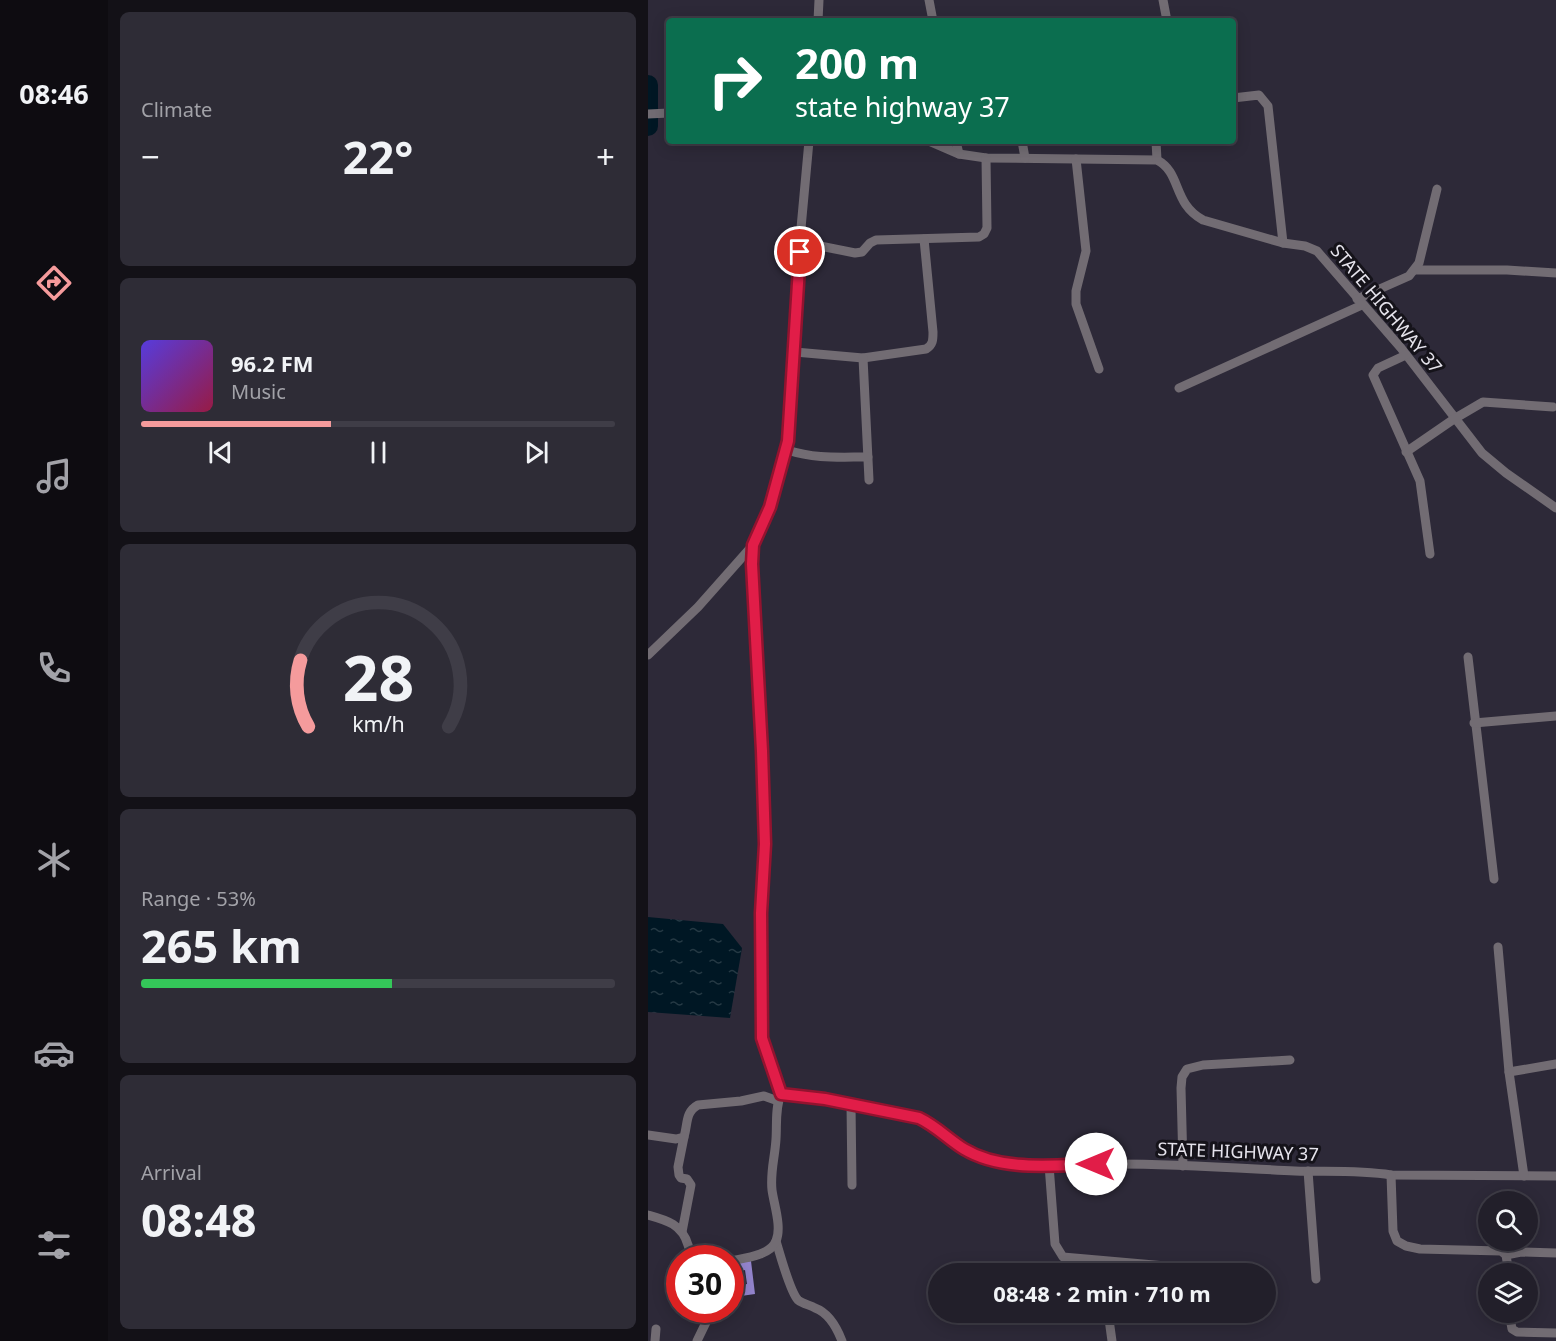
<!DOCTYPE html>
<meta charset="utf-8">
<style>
:root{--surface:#221f2a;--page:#2e2c36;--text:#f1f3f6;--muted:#a2a2a8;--line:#3f3d47;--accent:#f59b9c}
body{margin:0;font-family:"Noto Sans",sans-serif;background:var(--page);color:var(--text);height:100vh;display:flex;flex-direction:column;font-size:22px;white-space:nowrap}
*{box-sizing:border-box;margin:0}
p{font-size:20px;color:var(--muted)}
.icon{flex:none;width:33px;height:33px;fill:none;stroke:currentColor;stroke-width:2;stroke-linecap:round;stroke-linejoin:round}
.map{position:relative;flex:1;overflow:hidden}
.details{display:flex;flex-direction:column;gap:12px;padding:12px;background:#131117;width:540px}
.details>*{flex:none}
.top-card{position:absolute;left:18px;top:18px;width:570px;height:126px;border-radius:6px;box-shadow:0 3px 15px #0003,0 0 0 2px var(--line);background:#0b6e4f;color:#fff;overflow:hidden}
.controls{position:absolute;left:830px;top:1191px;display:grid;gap:12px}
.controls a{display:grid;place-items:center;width:60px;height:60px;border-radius:50%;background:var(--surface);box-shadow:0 3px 15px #0003,0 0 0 2px var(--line);font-size:30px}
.speed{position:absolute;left:18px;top:1245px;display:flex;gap:12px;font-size:30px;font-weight:700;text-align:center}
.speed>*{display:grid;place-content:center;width:78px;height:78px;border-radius:50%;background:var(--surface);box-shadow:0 3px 15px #0003,0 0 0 2px var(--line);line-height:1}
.speed .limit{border:9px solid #d22;background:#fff;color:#111}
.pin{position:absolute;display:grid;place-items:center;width:51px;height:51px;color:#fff;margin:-26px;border:3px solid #fff;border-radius:50%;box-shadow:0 2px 6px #0007}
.me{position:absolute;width:66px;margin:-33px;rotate:270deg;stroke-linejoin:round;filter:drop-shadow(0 0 4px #0008)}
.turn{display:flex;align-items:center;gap:21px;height:126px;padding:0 30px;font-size:27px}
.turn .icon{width:78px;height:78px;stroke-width:2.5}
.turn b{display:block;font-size:42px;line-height:51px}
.big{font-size:45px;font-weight:700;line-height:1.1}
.details .widget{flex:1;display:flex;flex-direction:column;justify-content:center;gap:9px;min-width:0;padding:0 21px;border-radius:9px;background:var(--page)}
.details .dial{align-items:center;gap:0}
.dial svg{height:156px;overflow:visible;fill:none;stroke:var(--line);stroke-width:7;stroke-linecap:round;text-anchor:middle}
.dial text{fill:var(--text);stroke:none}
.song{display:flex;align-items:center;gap:18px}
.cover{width:72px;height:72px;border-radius:9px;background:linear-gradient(135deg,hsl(250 70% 55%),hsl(340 70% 35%))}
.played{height:6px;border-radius:3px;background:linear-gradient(90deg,var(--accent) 40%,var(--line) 40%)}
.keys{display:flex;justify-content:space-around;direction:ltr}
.heat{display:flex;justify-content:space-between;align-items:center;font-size:33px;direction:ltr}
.charge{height:9px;border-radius:4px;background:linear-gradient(90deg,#34c759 53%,var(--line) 0)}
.trip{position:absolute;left:280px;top:1263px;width:348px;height:60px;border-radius:30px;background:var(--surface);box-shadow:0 3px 15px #0003,0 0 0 2px var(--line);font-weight:700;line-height:60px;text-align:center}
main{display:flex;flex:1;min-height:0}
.tabs{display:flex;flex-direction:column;width:108px;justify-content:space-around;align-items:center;background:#0e0c11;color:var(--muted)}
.tabs .icon{width:42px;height:42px}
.tabs .on{color:var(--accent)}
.tabs b{font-size:27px;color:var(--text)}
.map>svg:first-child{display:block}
.water{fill:url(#water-ripples)}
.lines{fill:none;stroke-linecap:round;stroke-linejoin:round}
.river{stroke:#001724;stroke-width:20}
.building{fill:#9485ce}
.minor{stroke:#726c73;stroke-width:9}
.route-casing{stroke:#92132f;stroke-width:15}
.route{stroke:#e11d48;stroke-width:10}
.labels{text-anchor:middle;stroke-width:6;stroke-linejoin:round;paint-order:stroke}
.street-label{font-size:18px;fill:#e5e3ec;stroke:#15131a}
</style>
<main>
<nav class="tabs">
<b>08:46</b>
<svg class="icon on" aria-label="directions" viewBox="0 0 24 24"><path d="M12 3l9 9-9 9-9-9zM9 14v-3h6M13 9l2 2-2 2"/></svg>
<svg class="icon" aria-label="music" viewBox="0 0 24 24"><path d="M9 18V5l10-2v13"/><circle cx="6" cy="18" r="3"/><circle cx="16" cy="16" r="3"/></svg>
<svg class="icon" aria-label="phone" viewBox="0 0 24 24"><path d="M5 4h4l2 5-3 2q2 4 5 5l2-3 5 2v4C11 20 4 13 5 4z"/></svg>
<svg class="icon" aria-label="climate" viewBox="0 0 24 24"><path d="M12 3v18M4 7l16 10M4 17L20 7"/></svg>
<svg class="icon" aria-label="car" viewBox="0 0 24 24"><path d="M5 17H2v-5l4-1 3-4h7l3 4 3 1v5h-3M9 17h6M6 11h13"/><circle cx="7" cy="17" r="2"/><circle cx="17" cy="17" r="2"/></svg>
<svg class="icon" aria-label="filters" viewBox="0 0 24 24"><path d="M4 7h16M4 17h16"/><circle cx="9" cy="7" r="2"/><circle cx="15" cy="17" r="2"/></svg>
</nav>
<section class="details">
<div class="widget"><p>Climate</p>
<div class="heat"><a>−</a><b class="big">22°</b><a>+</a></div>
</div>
<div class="widget">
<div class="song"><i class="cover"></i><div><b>96.2 FM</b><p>Music</p></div></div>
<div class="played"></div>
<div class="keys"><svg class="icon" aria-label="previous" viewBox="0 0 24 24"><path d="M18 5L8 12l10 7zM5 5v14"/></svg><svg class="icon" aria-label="pause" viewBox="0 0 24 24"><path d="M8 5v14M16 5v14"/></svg><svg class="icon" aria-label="next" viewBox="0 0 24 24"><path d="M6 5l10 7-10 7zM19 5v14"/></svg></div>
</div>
<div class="widget dial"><svg viewBox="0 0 100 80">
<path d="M14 69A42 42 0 1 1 86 69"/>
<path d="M14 69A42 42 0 0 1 10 35" stroke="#f59b9c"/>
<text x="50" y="56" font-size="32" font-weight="700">28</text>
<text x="50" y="72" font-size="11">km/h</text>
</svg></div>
<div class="widget"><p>Range · 53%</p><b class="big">265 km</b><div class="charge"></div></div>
<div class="widget"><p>Arrival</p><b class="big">08:48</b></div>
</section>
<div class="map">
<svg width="908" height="1341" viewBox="0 0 908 1341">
<defs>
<pattern id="water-ripples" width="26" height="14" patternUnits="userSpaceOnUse" patternTransform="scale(1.5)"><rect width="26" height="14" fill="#001724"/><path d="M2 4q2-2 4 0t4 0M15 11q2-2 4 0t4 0" fill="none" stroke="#253944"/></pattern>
</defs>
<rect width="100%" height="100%" fill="#2d2938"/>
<path class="water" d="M 0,917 L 75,924 L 94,948 L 82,1018 L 0,1012 Z"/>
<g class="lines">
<path class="river" d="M 0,85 L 0,126"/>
</g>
<g class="building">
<path d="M 103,1261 L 107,1294 L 93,1296 L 91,1285 L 99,1284 L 97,1270 L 93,1271 L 91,1263 Z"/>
<path d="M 88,1263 L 90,1272 L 82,1273 L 82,1264 Z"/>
<path d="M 88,1275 L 91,1289 L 82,1291 L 82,1276 Z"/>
</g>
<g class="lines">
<g class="minor">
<path d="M 281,0 L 285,21"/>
<path d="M 515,0 L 519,21"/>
<path d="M 170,21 L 171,0"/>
<path d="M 585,98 L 611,95 L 620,106 L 635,243"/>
<path d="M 0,114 L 21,113"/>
<path d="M 161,141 L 153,228 L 151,298 L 140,441 L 122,507 L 105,545 L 104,564 L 114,751 L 117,844 L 113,913 L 114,1038 L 133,1094 L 177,1099 L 271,1118 C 294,1129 312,1150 336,1159 C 370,1170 432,1164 469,1164 C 528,1164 588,1168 647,1171 C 679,1172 711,1170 743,1175 L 908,1176"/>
<path d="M 281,141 L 311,154 L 338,158 L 509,160 C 534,173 524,203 555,220 L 635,243 L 657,246 L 669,251 L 753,348 L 834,453 L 858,473 L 908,508"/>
<path d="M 308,141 L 311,154"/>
<path d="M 374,141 L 377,158"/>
<path d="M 508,141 L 509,160"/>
<path d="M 428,159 L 438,251 L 428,291 L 428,304 L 451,369"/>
<path d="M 153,228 L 172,246 L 207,253 L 214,252 L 222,243 L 228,240 L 331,237 L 336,234 L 339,228 L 338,158"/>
<path d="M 767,270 L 859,270 L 908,273"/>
<path d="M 709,299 L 761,276 L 771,263 L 789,189"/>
<path d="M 147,352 L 215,358 L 278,349 C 285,345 285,340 285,332 L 276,239"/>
<path d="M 758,355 L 730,368 L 725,375 L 772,481 L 782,554"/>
<path d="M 215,358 L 221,480"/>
<path d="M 531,388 L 714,305"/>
<path d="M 139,450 C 168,459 189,457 220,457"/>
<path d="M 758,452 L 806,419 L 835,402 L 905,407"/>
<path d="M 0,655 L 50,607 L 105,545"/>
<path d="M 820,657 L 846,879"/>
<path d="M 826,723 L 908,716"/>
<path d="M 850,947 L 861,1072 L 876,1176"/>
<path d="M 861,1072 L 908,1064"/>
<path d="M 203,1104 L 204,1185"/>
<path d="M 0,1135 L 28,1139 L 36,1137 C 40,1124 37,1112 50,1105 L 93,1101 L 116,1096 L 130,1101"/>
<path d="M 401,1165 L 407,1244 L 415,1257 L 529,1267"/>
<path d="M 535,1166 L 533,1088 L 534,1077 L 539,1069 L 555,1065 L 642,1060"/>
<path d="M 660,1171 L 668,1279"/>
<path d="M 743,1175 L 745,1231 L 749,1241 L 758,1246 L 772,1249 L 853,1251 L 858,1255 L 861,1274"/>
<path d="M 0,1215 C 18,1220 34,1224 40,1245 C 42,1250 42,1254 44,1258"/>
<path d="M 34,1232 L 43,1185 L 39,1179 L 33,1178 L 31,1175 L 30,1167 L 36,1137"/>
<path d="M 128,1241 C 132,1254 142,1292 150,1300 C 155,1304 162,1305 167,1308 C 181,1313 189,1328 194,1341"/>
<path d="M 858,1255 L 873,1252 L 908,1253"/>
<path d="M 82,1261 C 96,1258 122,1256 128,1241 C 134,1227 126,1205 124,1190 C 122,1172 127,1157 128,1139 C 129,1125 127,1107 133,1094"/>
<path d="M 452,1261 L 454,1274"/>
<path d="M 460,1312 L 464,1341"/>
<path d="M 861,1312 L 864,1329 L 869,1332 L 908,1333"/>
<path d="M 7,1341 L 8,1329"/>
<path d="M 49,1341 L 64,1310"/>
</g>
</g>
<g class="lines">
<defs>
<path id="route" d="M 152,252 L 140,441 L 122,507 L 105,545 L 104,564 L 114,751 L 117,844 L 113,913 L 114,1038 L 133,1094 L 177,1099 L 271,1118 C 288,1126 300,1139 316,1149 C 354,1172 406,1165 448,1164"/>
</defs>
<use href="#route" class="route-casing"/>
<use href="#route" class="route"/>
</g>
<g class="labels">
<g class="street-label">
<text transform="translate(738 309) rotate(50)" y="6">STATE HIGHWAY 37</text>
<text transform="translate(590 1152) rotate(2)" y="6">STATE HIGHWAY 37</text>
</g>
</g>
</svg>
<div class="controls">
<a><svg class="icon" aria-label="search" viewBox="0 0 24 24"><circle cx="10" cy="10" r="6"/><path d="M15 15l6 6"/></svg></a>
<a><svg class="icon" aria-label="layers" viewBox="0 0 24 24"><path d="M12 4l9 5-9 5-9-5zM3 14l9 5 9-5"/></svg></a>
</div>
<div class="speed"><div class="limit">30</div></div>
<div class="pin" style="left:152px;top:252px;background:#d93025"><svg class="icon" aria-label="arrive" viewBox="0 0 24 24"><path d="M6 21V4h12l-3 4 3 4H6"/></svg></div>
<svg class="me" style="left:448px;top:1164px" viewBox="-20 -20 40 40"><circle r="19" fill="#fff"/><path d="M0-13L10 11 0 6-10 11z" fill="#e11d48"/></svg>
<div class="trip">08:48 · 2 min · 710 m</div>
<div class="top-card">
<div class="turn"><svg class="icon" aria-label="right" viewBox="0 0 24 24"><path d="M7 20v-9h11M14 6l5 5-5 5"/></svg><div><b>200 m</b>state highway 37</div></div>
</div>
</div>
</main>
